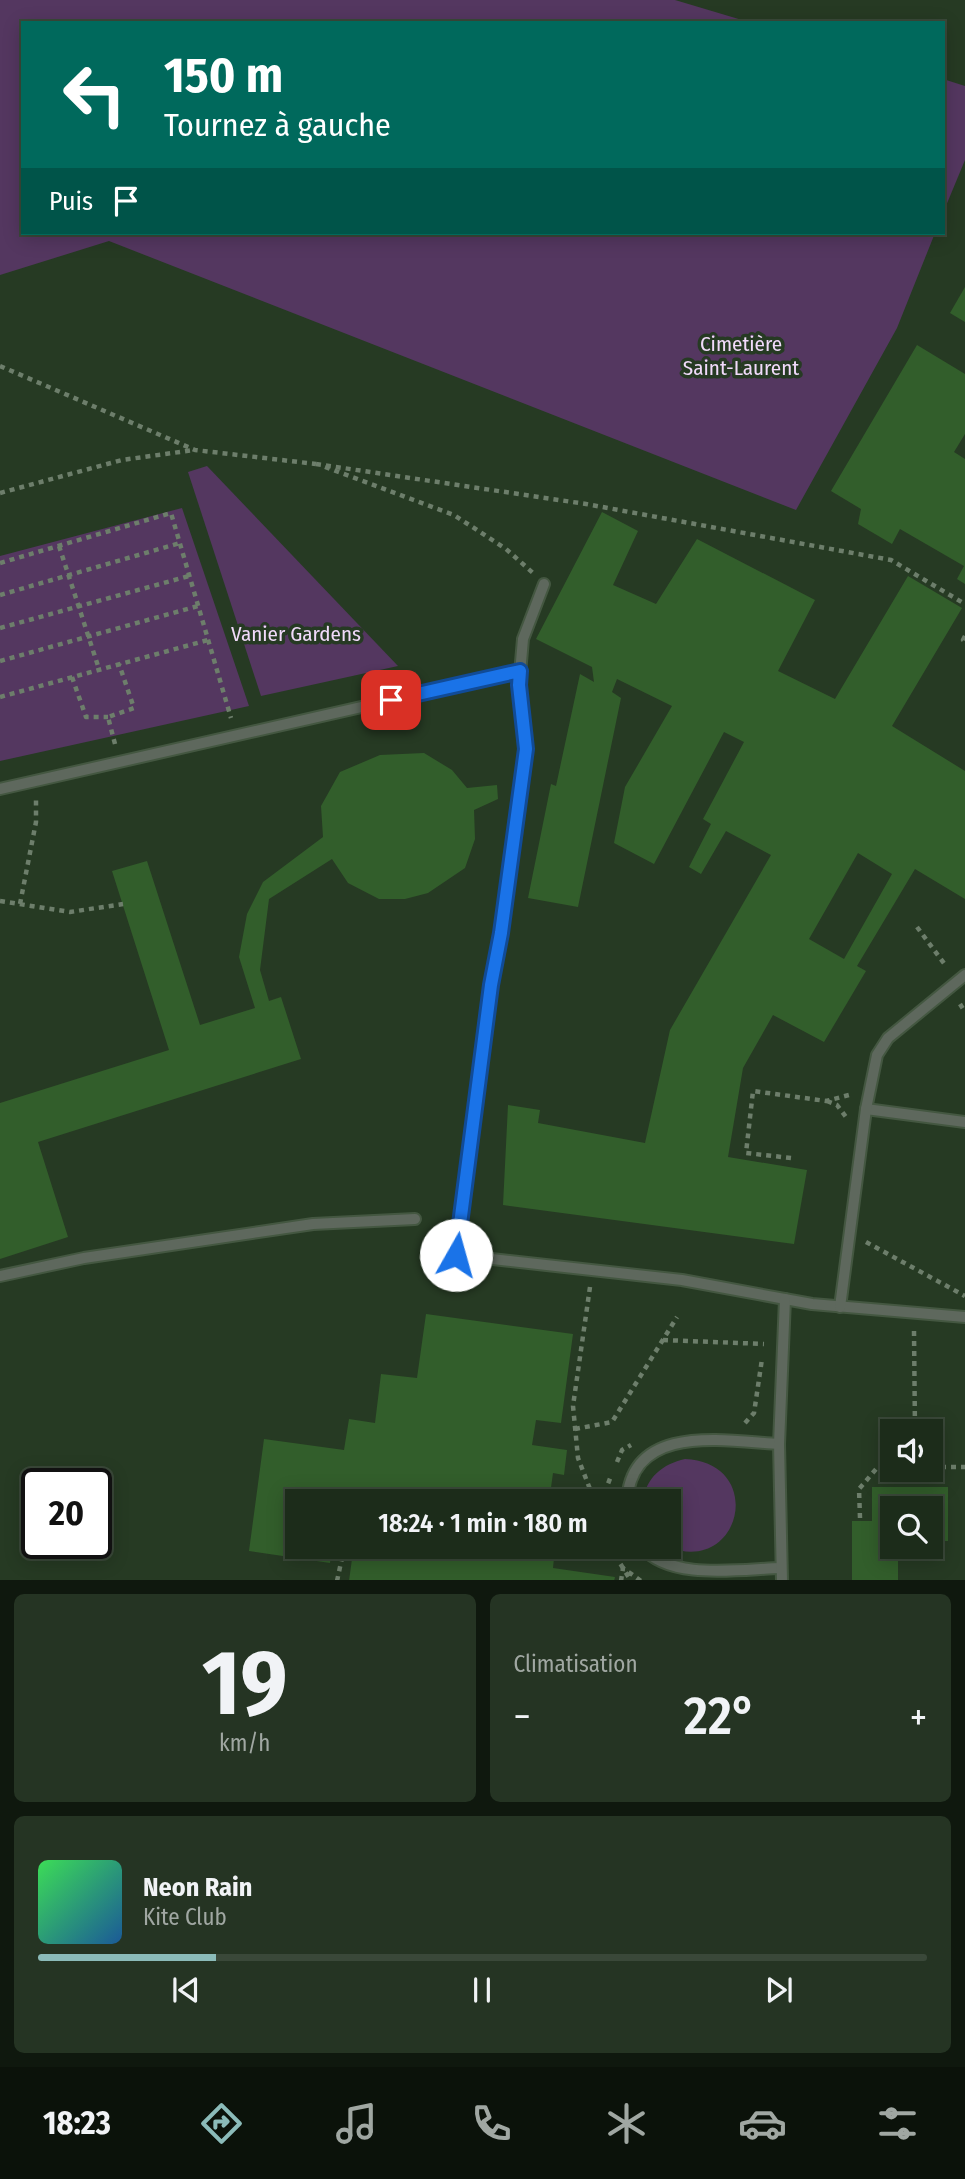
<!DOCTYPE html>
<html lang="fr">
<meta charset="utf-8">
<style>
:root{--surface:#1c2c1a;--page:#253423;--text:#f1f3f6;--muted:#a0a7a2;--line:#3a4839;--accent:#8bbbb9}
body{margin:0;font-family:"Fira Sans Condensed",sans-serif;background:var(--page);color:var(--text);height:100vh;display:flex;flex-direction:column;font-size:26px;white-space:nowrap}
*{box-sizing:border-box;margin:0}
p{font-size:23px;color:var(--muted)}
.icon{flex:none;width:38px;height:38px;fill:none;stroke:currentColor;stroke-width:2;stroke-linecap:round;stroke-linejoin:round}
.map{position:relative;height:1580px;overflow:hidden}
.side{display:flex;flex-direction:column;gap:14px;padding:14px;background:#0f180e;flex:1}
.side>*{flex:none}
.hud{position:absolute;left:21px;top:21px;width:924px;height:214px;border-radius:0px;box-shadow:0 4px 18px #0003,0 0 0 2px var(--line);background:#00695c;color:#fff;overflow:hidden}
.controls{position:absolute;left:880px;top:1419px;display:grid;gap:14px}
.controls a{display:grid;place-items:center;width:63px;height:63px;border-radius:0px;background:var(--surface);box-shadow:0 4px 18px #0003,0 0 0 2px var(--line);font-size:35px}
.speed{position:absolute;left:21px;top:1468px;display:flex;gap:14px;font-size:35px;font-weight:700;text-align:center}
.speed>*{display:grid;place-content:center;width:91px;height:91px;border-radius:50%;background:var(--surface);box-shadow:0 4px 18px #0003,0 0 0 2px var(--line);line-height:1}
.speed .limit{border:4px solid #111;border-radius:10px;background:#fff;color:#111}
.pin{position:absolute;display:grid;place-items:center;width:60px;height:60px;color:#fff;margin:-30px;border-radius:14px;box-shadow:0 4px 10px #0006}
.me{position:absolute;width:77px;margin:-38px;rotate:7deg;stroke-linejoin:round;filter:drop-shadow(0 0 5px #0008)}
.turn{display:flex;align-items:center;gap:24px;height:147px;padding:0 28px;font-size:32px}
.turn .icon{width:91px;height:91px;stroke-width:2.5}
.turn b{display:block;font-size:49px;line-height:60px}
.then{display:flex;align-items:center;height:66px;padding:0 28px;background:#0003;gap:14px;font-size:26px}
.big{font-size:52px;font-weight:600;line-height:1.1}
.side .widget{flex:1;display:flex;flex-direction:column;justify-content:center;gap:10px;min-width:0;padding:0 24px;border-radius:10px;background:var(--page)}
.side .dial{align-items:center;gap:0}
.dial b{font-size:91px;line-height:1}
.song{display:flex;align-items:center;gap:21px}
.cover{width:84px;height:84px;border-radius:10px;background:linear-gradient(135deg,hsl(130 70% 55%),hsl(210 70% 35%))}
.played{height:7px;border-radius:4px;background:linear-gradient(90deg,var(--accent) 20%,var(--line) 20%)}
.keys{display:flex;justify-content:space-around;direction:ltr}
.heat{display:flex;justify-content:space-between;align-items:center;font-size:38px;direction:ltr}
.side .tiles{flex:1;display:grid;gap:14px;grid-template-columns:1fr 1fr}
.widget:last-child{grid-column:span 2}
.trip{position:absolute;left:285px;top:1489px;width:396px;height:70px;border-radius:0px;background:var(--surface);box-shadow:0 4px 18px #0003,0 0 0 2px var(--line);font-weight:600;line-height:70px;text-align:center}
.tabs{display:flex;height:112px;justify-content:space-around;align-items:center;background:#0b120a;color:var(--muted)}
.tabs .icon{width:49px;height:49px}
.tabs .active{color:var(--accent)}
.tabs b{font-size:32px;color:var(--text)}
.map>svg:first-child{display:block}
.green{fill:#543760}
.building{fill:#325e2b;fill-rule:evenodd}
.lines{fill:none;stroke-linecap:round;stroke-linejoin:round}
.service-casing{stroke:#445741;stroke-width:14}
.path{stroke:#6d7e6b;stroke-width:4.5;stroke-dasharray:5 5;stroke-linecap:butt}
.service{stroke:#5e685d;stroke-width:10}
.route-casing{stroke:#114b97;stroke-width:18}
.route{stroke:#1a73e8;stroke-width:12}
.labels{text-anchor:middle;stroke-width:7;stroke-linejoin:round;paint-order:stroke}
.park-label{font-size:21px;fill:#f1dafa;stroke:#263a23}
</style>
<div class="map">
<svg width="965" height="1581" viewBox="0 0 965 1581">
<rect width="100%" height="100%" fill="#263a23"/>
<g class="green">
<path d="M 0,0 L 675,0 L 752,23 L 23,23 L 23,233 L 935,233 L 897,328 L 796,510 L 109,241 L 0,275 Z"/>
<path d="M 943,79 L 965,86 L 965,160 L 943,213 Z"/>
<path d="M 207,466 L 398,666 L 261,696 L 188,472 Z"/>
<path d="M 182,508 L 249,706 L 0,761 L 0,556 Z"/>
<path d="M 685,1459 C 767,1463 741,1576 668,1547 L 668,1502 L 643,1501 C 646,1477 663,1464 685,1459 Z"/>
</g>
<g class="building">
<path d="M 965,287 L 965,322 L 950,313 Z"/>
<path d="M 917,345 L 965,374 L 965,434 L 954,452 L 965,459 L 965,584 L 957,579 L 964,566 L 900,529 L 892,544 L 858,524 L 861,509 L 831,491 Z"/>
<path d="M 602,512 L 638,531 L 613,585 L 656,604 L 697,539 L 815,600 L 778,671 L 835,699 L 908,576 L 962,608 L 892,726 L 965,771 L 965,899 L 915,869 L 857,966 L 866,971 L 824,1042 L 773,1015 L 743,1068 L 728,1157 L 807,1170 L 794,1244 L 503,1205 L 508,1105 L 540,1110 L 538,1123 L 645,1143 L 670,1030 L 771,855 L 726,831 L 701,874 L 689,867 L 711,824 L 703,819 L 744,742 L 724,732 L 654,864 L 614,843 L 625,787 L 672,706 L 617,679 L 612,692 L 621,698 L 578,907 L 528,898 L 551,784 L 556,786 L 580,674 L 594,682 L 592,667 L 536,639 ZM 858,853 L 892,874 L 844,959 L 809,939 Z"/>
<path d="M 424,753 L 452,770 L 467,788 L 497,785 L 498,799 L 474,810 L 475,839 L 465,868 L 428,893 L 405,899 L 379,899 L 348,883 L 332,859 L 269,899 L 260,970 L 269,1001 L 281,997 L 301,1059 L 38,1142 L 68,1237 L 0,1259 L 0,1103 L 169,1050 L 112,871 L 147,861 L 200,1025 L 255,1008 L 239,957 L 247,914 L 263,882 L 323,837 L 321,806 L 340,772 L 380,755 Z"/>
<path d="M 426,1314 L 573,1334 L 561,1423 L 536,1420 L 532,1445 L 567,1450 L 564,1475 L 553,1473 L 549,1502 L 298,1502 L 298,1547 L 572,1547 L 570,1561 L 554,1558 L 553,1568 L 615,1577 L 614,1581 L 349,1581 L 352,1559 L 331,1556 L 330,1563 L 249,1551 L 264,1439 L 344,1450 L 349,1419 L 375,1423 L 381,1374 L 417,1378 Z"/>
<path d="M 872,1487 L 948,1487 L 948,1541 L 931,1541 L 931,1508 L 892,1508 L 892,1547 L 898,1547 L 898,1581 L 852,1581 L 852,1521 L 872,1521 Z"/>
</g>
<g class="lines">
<defs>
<g id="service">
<path d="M 544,584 L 523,639 L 519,685 L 526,749 L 501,933 L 491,985 L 456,1255 L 682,1280 L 812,1304 L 965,1317"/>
<path d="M 0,789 L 520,671"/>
<path d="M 866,1109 L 965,1122"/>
<path d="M 0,1276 L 84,1258 L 313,1224 L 415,1219"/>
<path d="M 840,1307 L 866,1109 L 877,1055 L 888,1038 L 965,975"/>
<path d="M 627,1502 C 631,1422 726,1441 779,1444"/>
<path d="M 642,1547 C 670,1581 740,1569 781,1568"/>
<path d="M 782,1581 L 779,1444 L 785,1299"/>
</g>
</defs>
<use href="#service" class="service-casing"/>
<g class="path">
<path d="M 0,366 L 195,450 L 316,464"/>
<path d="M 316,464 L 586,504 L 891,560 L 965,604"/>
<path d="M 325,467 L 454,515 L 506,549 L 533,573"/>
<path d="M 0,493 L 122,460 L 194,450"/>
<path d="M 59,546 L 99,669"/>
<path d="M 0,563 L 171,513 L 231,718"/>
<path d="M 0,595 L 180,543"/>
<path d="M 0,628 L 189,576"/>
<path d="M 965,636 L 963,640 L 965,642"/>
<path d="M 0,661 L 198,606"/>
<path d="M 72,677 L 86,717 L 108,717"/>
<path d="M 0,697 L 208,640"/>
<path d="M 115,744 L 108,717 L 134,708 L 119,664"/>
<path d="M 0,901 L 70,912 L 123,904"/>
<path d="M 20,904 L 36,822 L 36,798"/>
<path d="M 917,927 L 946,966"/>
<path d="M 960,1004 L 965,1012"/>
<path d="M 827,1101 L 837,1105 L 846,1117"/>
<path d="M 791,1158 L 746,1153 L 753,1091 L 826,1101 L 849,1095"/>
<path d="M 866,1242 L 965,1296"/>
<path d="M 590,1287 L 573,1406 L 578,1458 L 595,1502"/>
<path d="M 914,1331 L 915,1432"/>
<path d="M 663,1340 L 764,1344"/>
<path d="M 745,1423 L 754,1413 L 762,1359"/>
<path d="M 575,1429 L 612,1422 L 677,1317"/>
<path d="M 617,1462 L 622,1450 L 631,1445"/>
<path d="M 931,1467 L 965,1467"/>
<path d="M 916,1470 L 916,1472"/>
<path d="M 601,1502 L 611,1476"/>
<path d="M 860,1518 L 859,1489 L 877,1468 L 892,1468"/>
<path d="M 610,1547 L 631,1581"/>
<path d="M 337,1581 L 342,1558"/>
<path d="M 621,1581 L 623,1568 L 641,1581"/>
</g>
<use href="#service" class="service"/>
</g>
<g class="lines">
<defs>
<path id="route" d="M 391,700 L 520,671 L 519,685 L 526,749 L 501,933 L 491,985 L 456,1255"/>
</defs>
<use href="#route" class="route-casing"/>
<use href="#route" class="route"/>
</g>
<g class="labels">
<g class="park-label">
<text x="741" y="351">Cimetière<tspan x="741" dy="24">Saint-Laurent</tspan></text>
<text x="296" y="641">Vanier Gardens</text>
</g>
</g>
</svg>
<div class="controls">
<a><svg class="icon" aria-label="sound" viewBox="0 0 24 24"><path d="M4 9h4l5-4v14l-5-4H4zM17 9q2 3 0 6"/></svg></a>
<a><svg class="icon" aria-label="search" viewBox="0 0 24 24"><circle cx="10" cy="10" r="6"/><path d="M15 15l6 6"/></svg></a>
</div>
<div class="speed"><div class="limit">20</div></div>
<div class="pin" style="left:391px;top:700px;background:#d93025"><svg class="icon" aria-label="arrive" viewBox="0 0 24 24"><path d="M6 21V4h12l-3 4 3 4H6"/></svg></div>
<svg class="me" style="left:456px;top:1255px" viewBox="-20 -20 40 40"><circle r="19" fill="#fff"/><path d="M0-13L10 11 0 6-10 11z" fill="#1a73e8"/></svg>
<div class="trip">18:24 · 1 min · 180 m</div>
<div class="hud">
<div class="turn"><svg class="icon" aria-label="left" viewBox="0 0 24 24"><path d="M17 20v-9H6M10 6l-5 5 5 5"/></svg><div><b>150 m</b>Tournez à gauche</div></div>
<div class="then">Puis<svg class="icon" aria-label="arrive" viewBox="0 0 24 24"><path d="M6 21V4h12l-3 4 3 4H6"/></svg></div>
</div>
</div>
<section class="side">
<div class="tiles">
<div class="widget dial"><b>19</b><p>km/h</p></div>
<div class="widget"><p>Climatisation</p>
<div class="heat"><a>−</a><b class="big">22°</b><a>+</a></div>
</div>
<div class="widget">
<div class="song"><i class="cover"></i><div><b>Neon Rain</b><p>Kite Club</p></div></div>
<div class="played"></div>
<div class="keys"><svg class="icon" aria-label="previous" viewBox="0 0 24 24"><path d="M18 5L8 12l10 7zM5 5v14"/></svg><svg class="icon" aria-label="pause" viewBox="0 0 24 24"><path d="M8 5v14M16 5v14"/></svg><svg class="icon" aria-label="next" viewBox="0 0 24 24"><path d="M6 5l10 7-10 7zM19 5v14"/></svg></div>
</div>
</div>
</section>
<nav class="tabs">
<b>18:23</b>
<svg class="icon active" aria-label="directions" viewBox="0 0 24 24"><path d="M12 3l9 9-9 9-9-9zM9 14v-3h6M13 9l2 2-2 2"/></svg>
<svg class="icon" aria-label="music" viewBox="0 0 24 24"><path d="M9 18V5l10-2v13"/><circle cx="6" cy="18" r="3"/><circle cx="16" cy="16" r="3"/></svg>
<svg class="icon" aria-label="phone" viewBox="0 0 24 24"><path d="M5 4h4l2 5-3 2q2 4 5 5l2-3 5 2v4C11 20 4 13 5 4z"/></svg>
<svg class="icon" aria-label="climate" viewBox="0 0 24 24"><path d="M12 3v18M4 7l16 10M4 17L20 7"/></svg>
<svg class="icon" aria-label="car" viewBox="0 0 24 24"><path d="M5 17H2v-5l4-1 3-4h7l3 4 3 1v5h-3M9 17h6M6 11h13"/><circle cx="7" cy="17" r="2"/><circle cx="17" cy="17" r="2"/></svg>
<svg class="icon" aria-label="filters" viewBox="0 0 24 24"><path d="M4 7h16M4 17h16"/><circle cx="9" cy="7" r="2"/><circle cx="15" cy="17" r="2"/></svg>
</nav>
